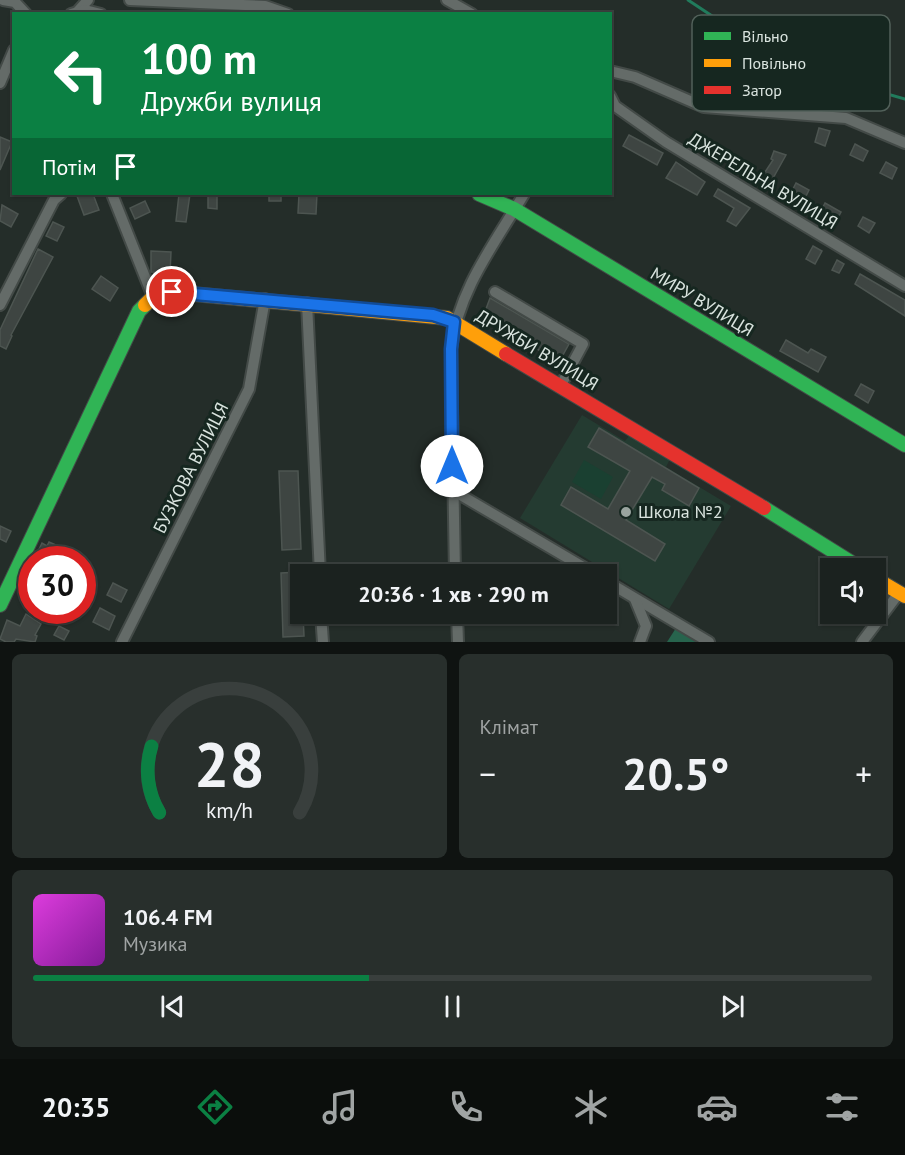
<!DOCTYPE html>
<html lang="uk">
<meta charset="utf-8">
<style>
:root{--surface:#1b221f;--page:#282f2c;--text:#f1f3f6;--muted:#a0a4a4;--line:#393f3d;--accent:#0b8043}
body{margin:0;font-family:"PT Sans",sans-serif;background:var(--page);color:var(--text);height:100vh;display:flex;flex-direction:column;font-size:22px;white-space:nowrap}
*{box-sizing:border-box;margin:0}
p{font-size:20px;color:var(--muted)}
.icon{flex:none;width:33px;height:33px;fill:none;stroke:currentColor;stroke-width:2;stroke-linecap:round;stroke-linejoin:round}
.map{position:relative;height:642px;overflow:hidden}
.sheet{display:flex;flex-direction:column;gap:12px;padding:12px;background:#0f1311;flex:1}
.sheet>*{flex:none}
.banner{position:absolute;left:12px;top:12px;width:600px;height:183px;border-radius:0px;box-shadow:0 2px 4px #0004,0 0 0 2px var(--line);background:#0b8043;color:#fff;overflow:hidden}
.fabs{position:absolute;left:820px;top:558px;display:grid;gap:12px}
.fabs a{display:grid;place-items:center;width:66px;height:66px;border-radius:0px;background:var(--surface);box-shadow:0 2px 4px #0004,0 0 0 2px var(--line);font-size:30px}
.speed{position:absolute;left:18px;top:546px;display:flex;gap:12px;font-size:30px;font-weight:700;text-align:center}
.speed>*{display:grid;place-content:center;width:78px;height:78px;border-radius:50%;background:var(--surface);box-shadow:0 2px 4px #0004,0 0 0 2px var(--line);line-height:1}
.speed .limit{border:9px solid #d22;background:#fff;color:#111}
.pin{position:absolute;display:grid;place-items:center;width:51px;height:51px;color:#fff;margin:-26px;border:3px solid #fff;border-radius:50%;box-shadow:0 2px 6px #0007}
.me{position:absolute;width:66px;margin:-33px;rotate:0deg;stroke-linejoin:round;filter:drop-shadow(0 0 4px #0008)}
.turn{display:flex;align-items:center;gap:21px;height:126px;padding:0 30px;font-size:27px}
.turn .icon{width:78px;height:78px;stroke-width:2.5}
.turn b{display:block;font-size:42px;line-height:51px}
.then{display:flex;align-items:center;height:57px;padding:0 30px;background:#0003;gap:12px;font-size:22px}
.big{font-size:45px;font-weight:700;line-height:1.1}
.sheet .widget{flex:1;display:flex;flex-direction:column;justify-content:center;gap:9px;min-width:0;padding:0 21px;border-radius:9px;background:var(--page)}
.sheet .dial{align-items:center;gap:0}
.dial svg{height:156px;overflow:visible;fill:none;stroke:var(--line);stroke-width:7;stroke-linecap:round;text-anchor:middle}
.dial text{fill:var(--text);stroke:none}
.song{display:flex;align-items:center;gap:18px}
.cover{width:72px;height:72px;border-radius:9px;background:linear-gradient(135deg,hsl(300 70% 55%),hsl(290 70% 35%))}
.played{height:6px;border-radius:3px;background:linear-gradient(90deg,var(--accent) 40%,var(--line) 40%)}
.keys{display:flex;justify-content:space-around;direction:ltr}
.heat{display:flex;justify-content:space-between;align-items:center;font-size:33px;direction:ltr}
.sheet .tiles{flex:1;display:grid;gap:12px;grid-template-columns:1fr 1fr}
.widget:last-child{grid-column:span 2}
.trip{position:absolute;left:290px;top:564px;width:327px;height:60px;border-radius:0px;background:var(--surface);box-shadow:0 2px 4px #0004,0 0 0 2px var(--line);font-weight:700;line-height:60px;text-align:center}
.dock{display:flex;height:96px;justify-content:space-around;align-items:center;background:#0b0e0c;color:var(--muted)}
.dock .icon{width:42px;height:42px}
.dock .current{color:var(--accent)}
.dock b{font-size:27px;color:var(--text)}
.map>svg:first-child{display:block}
.built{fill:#243b31}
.green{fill:#1a4031}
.forest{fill:#27644d}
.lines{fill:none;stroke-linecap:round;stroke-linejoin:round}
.stream{stroke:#217b5c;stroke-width:3}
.building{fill:#3e4542;stroke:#4d5551;stroke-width:1.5}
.street-casing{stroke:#434a47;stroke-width:14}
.fast-casing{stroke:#434a47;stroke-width:16}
.slow-casing{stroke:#434a47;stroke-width:16}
.jam-casing{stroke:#434a47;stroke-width:16}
.street{stroke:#646b68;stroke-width:10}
.fast{stroke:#30b455;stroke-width:14}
.slow{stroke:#ff9f0a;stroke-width:14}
.jam{stroke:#e5322d;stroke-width:14}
.route-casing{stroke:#114b97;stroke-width:15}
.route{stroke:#1a73e8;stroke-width:10}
.poi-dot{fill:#9aa49f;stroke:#162720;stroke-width:2}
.labels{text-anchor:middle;stroke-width:6;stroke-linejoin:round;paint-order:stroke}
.street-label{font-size:18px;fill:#dae4df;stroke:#162720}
.poi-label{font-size:18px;fill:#dae4df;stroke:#162720;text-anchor:start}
.key{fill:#162720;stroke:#516059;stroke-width:1.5}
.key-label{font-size:16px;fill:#dae4df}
</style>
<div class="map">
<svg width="905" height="642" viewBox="0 0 905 642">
<rect width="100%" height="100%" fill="#242d29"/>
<path class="built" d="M 582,415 L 625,441 L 630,435 L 670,459 L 666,467 L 731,506 L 669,609 L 520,518 Z"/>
<path class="green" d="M 584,460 L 613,477 L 601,499 L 572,482 Z"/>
<path class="forest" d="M 676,628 L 696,642 L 667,642 Z"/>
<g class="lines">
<path class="stream" d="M 688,0 L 786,65 L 905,99"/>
</g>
<g class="building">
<path d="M 819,128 L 830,131 L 825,146 L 815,142 Z"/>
<path d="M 629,135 L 663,153 L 657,165 L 623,146 Z"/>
<path d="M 0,137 L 12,142 L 0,170 Z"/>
<path d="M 855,144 L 868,151 L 863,161 L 850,155 Z"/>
<path d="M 774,151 L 786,155 L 772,180 L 763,175 L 773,160 L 771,159 Z"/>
<path d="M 676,162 L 705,182 L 697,195 L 666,178 Z"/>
<path d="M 886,162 L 897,168 L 892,179 L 880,173 Z"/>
<path d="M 796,183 L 809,190 L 804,200 L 791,193 Z"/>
<path d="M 718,189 L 750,208 L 736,226 L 727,221 L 734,208 L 714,196 Z"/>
<path d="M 84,194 L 93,194 L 99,210 L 84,215 L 77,196 Z"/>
<path d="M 179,194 L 190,194 L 186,222 L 176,221 Z"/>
<path d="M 208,194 L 217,194 L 217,209 L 208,208 Z"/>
<rect x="269" y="194" width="12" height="7"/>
<path d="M 299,194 L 317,194 L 316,214 L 298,213 Z"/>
<path d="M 145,201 L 150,212 L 135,219 L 130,208 Z"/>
<path d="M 825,203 L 841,212 L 835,223 L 819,215 Z"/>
<path d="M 2,205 L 18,214 L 11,227 L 0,221 Z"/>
<path d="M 863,217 L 875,223 L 869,233 L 858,226 Z"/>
<path d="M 53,222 L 64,227 L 57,241 L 46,236 Z"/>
<path d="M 813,246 L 822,251 L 815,264 L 806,259 Z"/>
<path d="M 38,249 L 53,257 L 11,335 L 12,336 L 6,349 L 0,346 L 0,330 Z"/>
<path d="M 151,251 L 171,252 L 170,273 L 151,272 Z"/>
<path d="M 837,260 L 844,264 L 839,273 L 832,270 Z"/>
<path d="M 860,274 L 905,300 L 905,316 L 855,284 Z"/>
<path d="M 101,276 L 118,288 L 110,301 L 92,289 Z"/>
<path d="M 490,298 L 569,344 L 559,362 L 483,317 Z"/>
<path d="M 786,340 L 808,353 L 811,349 L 826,357 L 818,372 L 780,351 Z"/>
<path d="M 861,384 L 874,391 L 868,403 L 855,395 Z"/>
<path d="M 599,428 L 699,488 L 689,506 L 662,490 L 665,484 L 652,477 L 626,520 L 665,544 L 655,561 L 561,505 L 571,487 L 608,509 L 630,471 L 588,447 Z"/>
<path d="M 279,471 L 298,471 L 301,549 L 282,550 Z"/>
<path d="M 0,526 L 11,531 L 6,542 L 0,539 Z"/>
<path d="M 49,542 L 58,546 L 53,560 L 34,560 L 42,543 L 47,546 Z"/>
<path d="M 300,572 L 300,614 L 303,614 L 304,636 L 283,637 L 281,573 Z"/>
<path d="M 113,583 L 127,590 L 121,602 L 107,595 Z"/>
<path d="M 100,608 L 115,616 L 109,630 L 93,622 Z"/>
<path d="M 26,614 L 41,624 L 35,635 L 37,636 L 35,642 L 16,639 L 14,642 L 6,642 L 0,639 L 7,620 L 20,626 Z"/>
<path d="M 59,626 L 69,631 L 64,640 L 54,635 Z"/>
</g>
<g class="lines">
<defs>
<g id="street">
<path d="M 3,0 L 15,2 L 26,14"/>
<path d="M 130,0 L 265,6 L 288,14"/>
<path d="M 447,0 L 472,14"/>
<path d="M 78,11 L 88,0"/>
<path d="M 71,14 L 85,10 L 101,14"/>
<path d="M 610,71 L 635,77 L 704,107 L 846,118 L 905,143"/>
<path d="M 0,83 L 14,50"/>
<path d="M 610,96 L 615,106 L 666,142 L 905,286"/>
<path d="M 112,194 L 153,297"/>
<path d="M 495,292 L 583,344 L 561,385"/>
<path d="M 307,303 L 320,574"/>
<path d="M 0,305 L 54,200 L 61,194"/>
<path d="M 452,490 L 595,574"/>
<path d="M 455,574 L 451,349 C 458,290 495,243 524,194"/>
<path d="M 606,581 L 709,642"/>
<path d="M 635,599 L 646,626 L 640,642"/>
<path d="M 321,614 L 323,642"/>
<path d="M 457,614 L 458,642"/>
<path d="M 122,642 L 249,389 L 265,299"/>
<path d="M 862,642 L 899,593"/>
</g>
<g id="fast">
<path d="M 479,194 L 514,209 L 905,445"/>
<path d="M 764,508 L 860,568"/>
<path d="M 0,605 L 139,311 L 145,305"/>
</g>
<g id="slow">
<path d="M 145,305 L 153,297 L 172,292 L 447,318 L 506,354"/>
<path d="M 876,579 L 905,596"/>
</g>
<path id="jam" d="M 506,354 L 764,508"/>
</defs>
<use href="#street" class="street-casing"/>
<use href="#fast" class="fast-casing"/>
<use href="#slow" class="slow-casing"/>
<use href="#jam" class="jam-casing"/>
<use href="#street" class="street"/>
<use href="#fast" class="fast"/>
<use href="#slow" class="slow"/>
<use href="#jam" class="jam"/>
</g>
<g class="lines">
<defs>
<path id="route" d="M 172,292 L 433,315 L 454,322 L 451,349 L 452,466"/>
</defs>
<use href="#route" class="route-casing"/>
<use href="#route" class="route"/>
</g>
<circle class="poi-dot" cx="626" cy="512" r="6"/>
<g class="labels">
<g class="street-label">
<text transform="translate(763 181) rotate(31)" y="6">ДЖЕРЕЛЬНА ВУЛИЦЯ</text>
<text transform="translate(702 302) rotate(31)" y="6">МИРУ ВУЛИЦЯ</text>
<text transform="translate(537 350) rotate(31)" y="6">ДРУЖБИ ВУЛИЦЯ</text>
<text transform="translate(191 468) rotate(-63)" y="6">БУЗКОВА ВУЛИЦЯ</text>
</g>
<g class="poi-label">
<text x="638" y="518">Школа №2</text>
</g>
</g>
<rect x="692" y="15" width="198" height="96" rx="9" class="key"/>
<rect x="704" y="32" width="27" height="8" fill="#30b455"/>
<rect x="704" y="59" width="27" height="8" fill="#ff9f0a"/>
<rect x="704" y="86" width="27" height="8" fill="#e5322d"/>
<g class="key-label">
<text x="742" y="42">Вільно</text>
<text x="742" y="69">Повільно</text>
<text x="742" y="96">Затор</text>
</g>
</svg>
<div class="fabs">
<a><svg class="icon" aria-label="sound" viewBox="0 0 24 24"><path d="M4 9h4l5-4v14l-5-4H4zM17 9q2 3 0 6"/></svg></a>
</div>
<div class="speed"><div class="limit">30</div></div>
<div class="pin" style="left:172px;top:292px;background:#d93025"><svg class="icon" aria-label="arrive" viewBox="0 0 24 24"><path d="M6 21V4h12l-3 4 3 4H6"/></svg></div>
<svg class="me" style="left:452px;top:466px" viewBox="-20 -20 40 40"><circle r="19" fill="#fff"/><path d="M0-13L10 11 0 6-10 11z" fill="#1a73e8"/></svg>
<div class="trip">20:36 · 1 хв · 290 m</div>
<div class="banner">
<div class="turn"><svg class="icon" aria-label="left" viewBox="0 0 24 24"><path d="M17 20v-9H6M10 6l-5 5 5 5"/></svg><div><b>100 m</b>Дружби вулиця</div></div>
<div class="then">Потім<svg class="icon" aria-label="arrive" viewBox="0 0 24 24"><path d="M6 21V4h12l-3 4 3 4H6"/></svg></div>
</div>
</div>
<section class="sheet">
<div class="tiles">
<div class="widget dial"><svg viewBox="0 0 100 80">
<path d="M14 69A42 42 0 1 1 86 69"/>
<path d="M14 69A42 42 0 0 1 10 35" stroke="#0b8043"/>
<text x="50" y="56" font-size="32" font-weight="700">28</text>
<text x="50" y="72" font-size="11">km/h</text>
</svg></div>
<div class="widget"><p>Клімат</p>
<div class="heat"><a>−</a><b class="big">20.5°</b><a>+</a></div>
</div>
<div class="widget">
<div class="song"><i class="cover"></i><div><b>106.4 FM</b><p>Музика</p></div></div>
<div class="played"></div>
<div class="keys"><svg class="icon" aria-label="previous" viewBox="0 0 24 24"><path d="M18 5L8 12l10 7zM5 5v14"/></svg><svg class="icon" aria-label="pause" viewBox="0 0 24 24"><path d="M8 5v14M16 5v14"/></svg><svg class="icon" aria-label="next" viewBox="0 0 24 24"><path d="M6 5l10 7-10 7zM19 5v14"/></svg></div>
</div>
</div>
</section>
<nav class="dock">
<b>20:35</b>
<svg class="icon current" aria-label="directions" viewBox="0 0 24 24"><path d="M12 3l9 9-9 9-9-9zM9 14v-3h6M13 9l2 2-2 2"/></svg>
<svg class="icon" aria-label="music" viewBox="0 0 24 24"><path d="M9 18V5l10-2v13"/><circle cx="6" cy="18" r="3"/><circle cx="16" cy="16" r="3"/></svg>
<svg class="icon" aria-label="phone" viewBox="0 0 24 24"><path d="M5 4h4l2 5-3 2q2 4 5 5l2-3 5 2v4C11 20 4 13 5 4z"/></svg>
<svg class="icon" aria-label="climate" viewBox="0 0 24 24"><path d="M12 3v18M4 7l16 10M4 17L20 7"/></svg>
<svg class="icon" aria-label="car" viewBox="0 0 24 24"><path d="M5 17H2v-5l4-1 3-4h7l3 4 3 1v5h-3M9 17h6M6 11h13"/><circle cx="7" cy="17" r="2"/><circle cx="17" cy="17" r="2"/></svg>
<svg class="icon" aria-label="filters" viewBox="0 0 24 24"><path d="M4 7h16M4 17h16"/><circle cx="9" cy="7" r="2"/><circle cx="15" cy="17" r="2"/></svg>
</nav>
